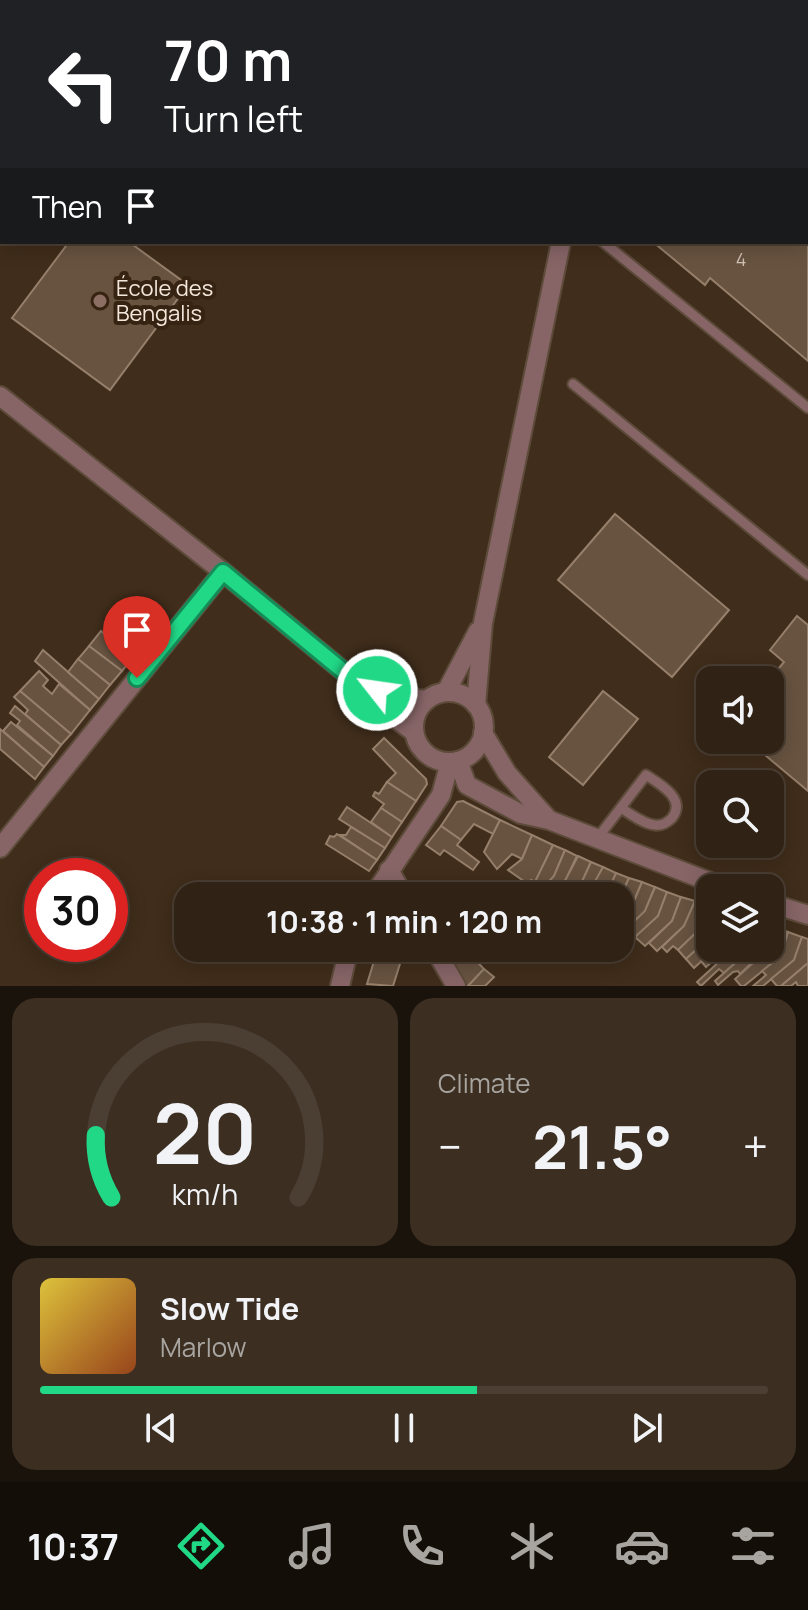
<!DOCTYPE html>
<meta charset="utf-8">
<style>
:root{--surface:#302214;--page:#3c2f22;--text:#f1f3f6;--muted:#a8a4a0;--line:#4b3f34;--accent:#21d887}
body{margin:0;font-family:Manrope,sans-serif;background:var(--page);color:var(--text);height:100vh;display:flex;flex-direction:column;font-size:30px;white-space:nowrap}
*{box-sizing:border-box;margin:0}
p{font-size:26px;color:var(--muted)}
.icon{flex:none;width:44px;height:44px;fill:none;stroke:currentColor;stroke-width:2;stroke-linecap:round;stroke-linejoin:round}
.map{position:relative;height:986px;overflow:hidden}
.details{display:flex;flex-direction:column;gap:12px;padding:12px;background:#1a130b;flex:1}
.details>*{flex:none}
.top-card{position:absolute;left:0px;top:0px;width:808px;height:244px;box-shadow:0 4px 20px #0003,0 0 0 2px var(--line);background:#202124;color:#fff;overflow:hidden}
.fabs{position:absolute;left:696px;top:666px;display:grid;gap:16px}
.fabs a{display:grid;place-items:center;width:88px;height:88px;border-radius:16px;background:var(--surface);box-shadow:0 4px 20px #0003,0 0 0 2px var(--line);font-size:40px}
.speed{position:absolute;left:24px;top:858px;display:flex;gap:16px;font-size:40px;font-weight:700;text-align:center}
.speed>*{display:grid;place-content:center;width:104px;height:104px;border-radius:50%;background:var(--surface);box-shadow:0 4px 20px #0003,0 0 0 2px var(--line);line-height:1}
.speed .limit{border:12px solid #d22;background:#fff;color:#111}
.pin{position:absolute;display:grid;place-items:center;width:68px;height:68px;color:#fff;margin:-82px -34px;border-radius:50% 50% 50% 0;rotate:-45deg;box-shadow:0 0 8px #0007}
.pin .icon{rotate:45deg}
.me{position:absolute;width:88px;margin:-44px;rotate:300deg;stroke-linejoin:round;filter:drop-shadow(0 0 6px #0008)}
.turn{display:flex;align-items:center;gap:28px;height:168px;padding:0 32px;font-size:36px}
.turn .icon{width:104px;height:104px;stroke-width:2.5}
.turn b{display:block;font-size:56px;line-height:68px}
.then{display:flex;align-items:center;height:76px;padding:0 32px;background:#0003;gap:16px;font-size:30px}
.big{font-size:60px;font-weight:700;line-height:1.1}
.details .tile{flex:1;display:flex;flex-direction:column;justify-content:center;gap:12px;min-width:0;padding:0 28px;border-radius:24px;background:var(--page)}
.details .dial{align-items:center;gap:0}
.dial svg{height:208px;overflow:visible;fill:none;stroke:var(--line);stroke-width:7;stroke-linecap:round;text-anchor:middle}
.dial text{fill:var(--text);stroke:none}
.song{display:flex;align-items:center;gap:24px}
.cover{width:96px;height:96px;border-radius:12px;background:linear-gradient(135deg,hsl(50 70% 55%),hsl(20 70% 35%))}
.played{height:8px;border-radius:4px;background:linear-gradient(90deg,var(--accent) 60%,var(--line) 60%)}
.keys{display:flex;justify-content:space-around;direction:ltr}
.heat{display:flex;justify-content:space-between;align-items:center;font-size:44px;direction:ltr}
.details .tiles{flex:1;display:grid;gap:12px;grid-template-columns:1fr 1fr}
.tile:last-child{grid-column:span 2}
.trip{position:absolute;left:174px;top:882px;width:460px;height:80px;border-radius:24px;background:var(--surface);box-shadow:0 4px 20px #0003,0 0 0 2px var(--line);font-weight:700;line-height:80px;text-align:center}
.tabs{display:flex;height:128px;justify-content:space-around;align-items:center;background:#130e08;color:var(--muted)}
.tabs .icon{width:56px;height:56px}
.tabs .on{color:var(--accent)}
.tabs b{font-size:36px;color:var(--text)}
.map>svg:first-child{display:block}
.building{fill:#685340;stroke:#967f6b;stroke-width:2}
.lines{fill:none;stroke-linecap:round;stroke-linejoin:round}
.lane-casing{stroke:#5d4b3a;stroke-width:13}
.street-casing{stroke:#5d4b3a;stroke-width:22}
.lane{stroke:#876567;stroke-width:9}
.street{stroke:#876567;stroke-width:18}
.route-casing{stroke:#158c58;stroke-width:20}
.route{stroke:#21d887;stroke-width:14}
.education-dot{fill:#8d6e63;stroke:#362311;stroke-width:3}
.labels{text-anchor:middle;stroke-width:8;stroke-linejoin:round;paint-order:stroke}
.number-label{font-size:18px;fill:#d1c2b5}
.poi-label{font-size:22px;fill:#f4e7dc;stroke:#362311;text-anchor:start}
</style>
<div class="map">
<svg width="808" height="986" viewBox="0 0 808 986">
<rect width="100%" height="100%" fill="#402d1b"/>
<g class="building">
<path d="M 93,0 L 292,0 L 92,2 Z"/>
<path d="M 422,0 L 543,0 L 421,2 Z"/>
<path d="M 806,178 L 808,180 L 808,361 L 710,278 L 705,285 L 653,242 L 806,242 Z"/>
<path d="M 69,242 L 129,242 L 188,285 L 110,390 L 12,318 Z"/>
<path d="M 615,514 L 729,610 L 672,677 L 558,580 Z"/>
<path d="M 797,616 L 808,625 L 808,791 L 747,740 L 770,740 L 769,680 L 784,662 L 770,650 Z"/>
<path d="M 101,631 L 133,657 L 122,671 L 89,646 Z"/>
<path d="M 89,646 L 122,671 L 110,685 L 78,659 Z"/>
<path d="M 43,650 L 99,699 L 90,710 L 35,661 Z"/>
<path d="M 78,659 L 110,685 L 99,699 L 68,672 Z"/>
<path d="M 39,671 L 48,680 L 43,686 L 52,694 L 59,684 L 90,710 L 71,734 L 20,691 Z"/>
<path d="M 20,691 L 71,734 L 61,745 L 25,714 L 28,710 L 14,697 Z"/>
<path d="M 603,691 L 638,719 L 583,785 L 549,757 Z"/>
<path d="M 15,706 L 61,745 L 53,756 L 17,725 L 20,721 L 10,713 Z"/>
<path d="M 11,722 L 53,756 L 44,767 L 3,731 Z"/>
<path d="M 0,729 L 44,767 L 35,779 L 0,749 Z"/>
<path d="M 384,738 L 426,779 L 427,784 L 416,801 L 387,782 L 396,773 L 373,749 Z"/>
<path d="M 387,782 L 416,801 L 402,822 L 381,808 L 384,804 L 373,796 L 375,792 L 379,794 Z"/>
<path d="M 463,801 L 500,820 L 493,834 L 474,824 L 461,840 L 441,826 L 457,802 Z"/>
<path d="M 347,807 L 392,837 L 385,848 L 339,819 Z"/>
<path d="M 381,808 L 402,822 L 392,837 L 371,822 Z"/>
<path d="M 500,820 L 532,835 L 522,859 L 512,854 L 497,869 L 484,852 Z"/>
<path d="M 441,826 L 461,840 L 457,845 L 479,862 L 473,870 L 444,850 L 440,855 L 426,845 Z"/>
<path d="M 351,827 L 385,848 L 377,860 L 340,835 L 346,835 Z"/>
<path d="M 337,834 L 377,860 L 369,871 L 326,844 L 330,836 L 334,837 Z"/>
<path d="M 532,835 L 553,845 L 535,882 L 531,880 L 517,895 L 514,893 L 525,882 L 508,870 L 522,859 Z"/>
<path d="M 553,845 L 565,850 L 554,876 L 536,896 L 516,896 L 531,880 L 535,882 Z"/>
<path d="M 565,850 L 577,856 L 566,879 L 553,896 L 536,896 L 554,876 Z"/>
<path d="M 578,856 L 591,862 L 580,886 L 571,896 L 553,896 L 566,879 Z"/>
<path d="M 591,862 L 603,867 L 593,890 L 587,896 L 571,896 L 580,886 Z"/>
<path d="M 603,867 L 616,873 L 606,896 L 587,896 Z"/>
<path d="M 616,873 L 629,878 L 620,898 L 606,896 Z"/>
<path d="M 629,878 L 642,882 L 632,906 L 620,918 L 620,898 Z"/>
<path d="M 642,882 L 655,887 L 645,911 L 620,935 L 620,918 L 632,906 Z"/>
<path d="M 655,887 L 667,892 L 658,916 L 636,937 L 633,934 L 620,946 L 620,935 L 645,911 Z"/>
<path d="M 667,892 L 681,897 L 672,921 L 645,946 L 635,937 L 658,916 Z"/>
<path d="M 681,897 L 695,901 L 684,926 L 657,951 L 649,943 L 672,921 Z"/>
<path d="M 695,901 L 709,906 L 701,928 L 678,950 L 673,946 L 667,952 L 662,947 L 684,926 Z"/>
<path d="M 709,906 L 710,937 L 686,959 L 678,950 L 701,928 Z"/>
<path d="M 774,928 L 788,932 L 781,956 L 744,986 L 741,986 L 735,979 L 770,948 Z"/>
<path d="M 788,932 L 802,937 L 794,960 L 763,986 L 753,986 L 766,975 L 762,971 L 781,956 Z"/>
<path d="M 710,937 L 710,948 L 716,948 L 694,968 L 686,959 Z"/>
<path d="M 802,937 L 808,939 L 808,963 L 781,986 L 777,986 L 771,979 L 794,960 Z"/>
<path d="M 378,948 L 405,948 L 393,986 L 367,984 Z"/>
<path d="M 442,948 L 465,948 L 454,958 Z"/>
<path d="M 716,948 L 734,948 L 717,964 L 714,960 L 706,967 L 701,961 Z"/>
<path d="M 734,948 L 752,948 L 724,973 L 719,969 L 701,986 L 697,982 Z"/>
<path d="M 752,948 L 767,948 L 740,974 L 738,971 L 733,972 L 718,985 L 715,981 Z"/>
<path d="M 466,950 L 484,969 L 468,986 L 462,986 L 449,968 Z"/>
<path d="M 808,963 L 808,986 L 798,986 L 796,982 L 791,986 L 781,986 Z"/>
<path d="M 484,969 L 494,977 L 485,986 L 468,986 Z"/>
</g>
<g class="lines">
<defs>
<g id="lane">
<path d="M 640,0 L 642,2"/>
<path d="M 603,242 L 808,408"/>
<path d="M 573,384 L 808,575"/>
<path d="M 596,840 L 646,775 C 660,784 687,799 672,818 C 668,822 662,826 655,825 C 644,824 630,814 621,808"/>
</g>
<g id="street">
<path d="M 27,2 L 27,0"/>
<path d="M 609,2 L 609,0"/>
<path d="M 0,139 L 2,129"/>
<path d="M 0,396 L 223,572 L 354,680 L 381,708 L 414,732"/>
<path d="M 360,683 L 401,697 L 426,700"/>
<path d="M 446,692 L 478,631"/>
<circle cx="449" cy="727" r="35"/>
<path d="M 476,705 L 483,623 L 561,242"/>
<path d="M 483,733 L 507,773 L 549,820"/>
<path d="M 458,761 L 467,785 L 521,814 L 549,820 L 726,888"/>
<path d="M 0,848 L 223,572"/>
<path d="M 389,870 L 404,896"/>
<path d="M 373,896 L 441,795 L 450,762"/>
<path d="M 770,903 L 808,915"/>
<path d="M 434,948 L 456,986"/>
<path d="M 340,986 L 349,948"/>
</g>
</defs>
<use href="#lane" class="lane-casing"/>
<use href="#street" class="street-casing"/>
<use href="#lane" class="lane"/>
<use href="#street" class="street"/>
</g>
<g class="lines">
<defs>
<path id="route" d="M 137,678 L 223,572 L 354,680 L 377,690"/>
</defs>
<use href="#route" class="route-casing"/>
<use href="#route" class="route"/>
</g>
<circle class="education-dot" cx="100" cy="301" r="8"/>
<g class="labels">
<g class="number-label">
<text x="741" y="266">4</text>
</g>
<g class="poi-label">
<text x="116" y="296">École des<tspan x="116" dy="25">Bengalis</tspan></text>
</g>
</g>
</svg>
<div class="fabs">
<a><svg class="icon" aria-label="sound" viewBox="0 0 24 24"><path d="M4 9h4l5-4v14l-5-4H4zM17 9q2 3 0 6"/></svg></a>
<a><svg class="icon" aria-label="search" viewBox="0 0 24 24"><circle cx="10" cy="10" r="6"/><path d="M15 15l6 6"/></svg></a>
<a><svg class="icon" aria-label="layers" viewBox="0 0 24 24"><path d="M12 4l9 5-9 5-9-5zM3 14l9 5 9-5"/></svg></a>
</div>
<div class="speed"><div class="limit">30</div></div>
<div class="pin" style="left:137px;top:678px;background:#d93025"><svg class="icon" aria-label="arrive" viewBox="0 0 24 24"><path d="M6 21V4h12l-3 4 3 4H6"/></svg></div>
<svg class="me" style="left:377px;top:690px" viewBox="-20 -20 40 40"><circle r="17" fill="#21d887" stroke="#fff" stroke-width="3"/><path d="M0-11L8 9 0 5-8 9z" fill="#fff"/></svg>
<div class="trip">10:38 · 1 min · 120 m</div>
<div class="top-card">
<div class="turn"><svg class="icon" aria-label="left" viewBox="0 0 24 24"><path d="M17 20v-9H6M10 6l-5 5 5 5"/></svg><div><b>70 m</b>Turn left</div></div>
<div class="then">Then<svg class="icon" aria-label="arrive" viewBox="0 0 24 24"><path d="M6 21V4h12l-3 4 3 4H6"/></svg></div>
</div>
</div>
<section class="details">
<div class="tiles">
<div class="tile dial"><svg viewBox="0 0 100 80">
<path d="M14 69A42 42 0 1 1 86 69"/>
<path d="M14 69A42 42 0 0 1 8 45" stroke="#21d887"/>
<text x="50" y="56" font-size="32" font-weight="700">20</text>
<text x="50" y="72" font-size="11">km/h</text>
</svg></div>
<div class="tile"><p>Climate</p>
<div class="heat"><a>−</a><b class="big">21.5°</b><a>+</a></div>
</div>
<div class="tile">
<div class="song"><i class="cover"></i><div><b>Slow Tide</b><p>Marlow</p></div></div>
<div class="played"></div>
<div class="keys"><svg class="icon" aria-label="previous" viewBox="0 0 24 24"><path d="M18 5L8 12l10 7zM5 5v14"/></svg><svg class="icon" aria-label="pause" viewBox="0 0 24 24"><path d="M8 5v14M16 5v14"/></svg><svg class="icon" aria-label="next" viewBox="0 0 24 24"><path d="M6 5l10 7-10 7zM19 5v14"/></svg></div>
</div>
</div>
</section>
<nav class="tabs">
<b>10:37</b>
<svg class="icon on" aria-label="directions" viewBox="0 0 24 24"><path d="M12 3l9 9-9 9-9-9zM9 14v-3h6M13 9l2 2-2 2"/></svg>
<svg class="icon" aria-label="music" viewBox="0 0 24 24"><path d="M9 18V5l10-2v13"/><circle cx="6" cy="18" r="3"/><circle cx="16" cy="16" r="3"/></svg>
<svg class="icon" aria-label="phone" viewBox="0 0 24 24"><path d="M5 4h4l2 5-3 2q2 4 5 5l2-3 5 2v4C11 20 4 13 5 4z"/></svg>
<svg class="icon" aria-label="climate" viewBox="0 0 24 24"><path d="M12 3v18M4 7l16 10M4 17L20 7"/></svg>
<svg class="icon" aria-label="car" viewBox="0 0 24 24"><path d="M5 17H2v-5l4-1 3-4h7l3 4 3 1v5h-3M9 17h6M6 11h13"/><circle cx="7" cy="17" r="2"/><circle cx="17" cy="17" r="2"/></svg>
<svg class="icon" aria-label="filters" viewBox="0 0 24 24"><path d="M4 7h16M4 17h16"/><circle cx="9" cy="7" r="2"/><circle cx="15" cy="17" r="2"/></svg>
</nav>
